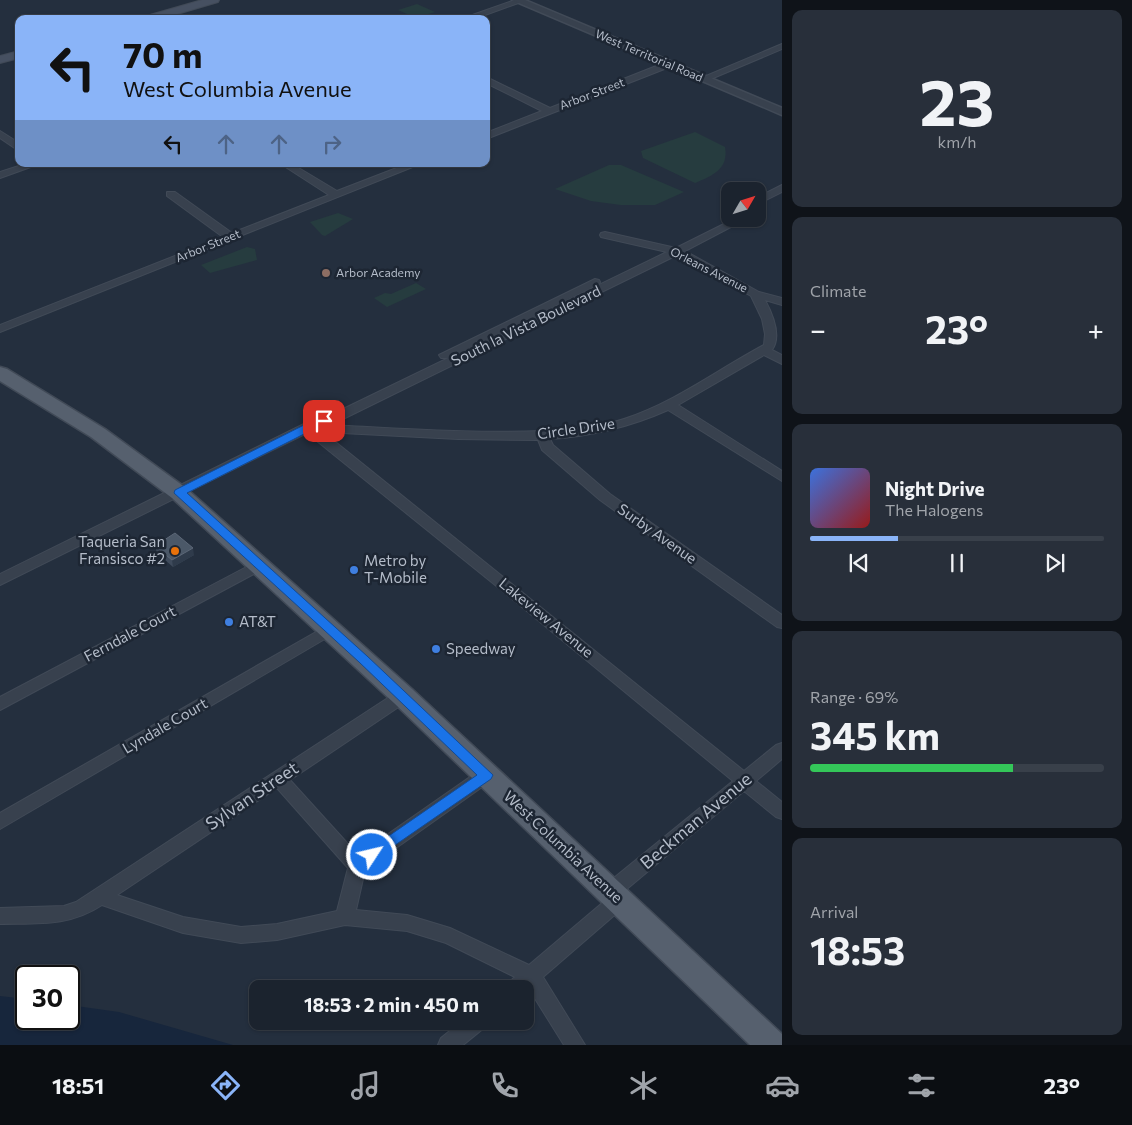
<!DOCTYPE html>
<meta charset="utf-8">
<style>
:root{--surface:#1b232e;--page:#282f3a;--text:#f1f3f6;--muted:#a0a4aa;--line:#39404a;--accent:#8ab4f8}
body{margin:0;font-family:Commissioner,sans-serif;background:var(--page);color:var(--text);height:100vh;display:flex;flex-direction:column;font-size:19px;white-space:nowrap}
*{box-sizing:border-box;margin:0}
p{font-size:16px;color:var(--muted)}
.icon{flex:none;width:28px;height:28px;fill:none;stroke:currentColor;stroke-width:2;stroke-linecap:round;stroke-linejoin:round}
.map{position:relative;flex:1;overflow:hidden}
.sheet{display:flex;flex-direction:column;gap:10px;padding:10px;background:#0f1319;width:350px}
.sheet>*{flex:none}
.top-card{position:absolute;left:15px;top:15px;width:475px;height:152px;border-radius:10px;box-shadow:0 1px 4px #0004,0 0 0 1px var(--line);background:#8ab4f8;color:#111;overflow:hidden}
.needle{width:32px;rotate:51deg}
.controls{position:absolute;left:721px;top:182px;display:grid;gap:10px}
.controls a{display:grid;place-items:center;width:45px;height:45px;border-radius:10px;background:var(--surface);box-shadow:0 1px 4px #0004,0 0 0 1px var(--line);font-size:25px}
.speed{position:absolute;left:15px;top:965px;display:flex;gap:10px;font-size:25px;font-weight:700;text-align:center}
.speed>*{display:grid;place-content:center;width:65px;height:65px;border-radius:50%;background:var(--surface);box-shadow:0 1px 4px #0004,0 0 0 1px var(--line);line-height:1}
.speed .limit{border:2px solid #111;border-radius:8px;background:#fff;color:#111}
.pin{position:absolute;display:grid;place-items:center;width:42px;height:42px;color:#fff;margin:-21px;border-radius:10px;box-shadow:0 2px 8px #0006}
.me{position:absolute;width:55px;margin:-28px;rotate:55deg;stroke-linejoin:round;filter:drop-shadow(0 0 4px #0008)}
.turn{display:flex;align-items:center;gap:18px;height:105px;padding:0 25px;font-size:22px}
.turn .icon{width:65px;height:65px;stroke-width:2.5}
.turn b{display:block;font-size:35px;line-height:42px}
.lanes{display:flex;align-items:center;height:48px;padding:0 25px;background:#0003;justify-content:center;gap:25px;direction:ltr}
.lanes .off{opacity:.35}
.big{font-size:38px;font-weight:700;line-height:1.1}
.sheet .tile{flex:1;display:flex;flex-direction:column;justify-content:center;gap:8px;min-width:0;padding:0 18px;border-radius:10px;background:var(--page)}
.sheet .dial{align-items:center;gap:0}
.dial b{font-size:65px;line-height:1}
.song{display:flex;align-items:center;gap:15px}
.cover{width:60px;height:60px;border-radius:8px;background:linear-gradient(135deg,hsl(220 70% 55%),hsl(0 70% 35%))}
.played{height:5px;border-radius:2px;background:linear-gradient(90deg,var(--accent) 30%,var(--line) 30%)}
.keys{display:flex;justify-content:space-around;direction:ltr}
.heat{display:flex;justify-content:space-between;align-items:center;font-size:28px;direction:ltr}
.charge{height:8px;border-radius:4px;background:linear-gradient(90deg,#34c759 69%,var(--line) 0)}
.trip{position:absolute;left:249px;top:980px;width:285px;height:50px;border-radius:10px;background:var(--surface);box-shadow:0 1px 4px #0004,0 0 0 1px var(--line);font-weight:700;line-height:50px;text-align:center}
.tab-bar{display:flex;height:80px;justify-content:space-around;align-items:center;background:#0b0e12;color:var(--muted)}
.tab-bar .icon{width:35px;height:35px}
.tab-bar .on{color:var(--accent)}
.tab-bar b{font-size:22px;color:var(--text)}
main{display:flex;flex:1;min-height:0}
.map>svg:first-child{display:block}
.green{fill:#263c3f}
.water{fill:#17263c}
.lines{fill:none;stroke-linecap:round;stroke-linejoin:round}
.minor-casing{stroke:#414a57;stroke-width:2}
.tertiary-casing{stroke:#414a57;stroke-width:3}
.secondary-casing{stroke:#414a57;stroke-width:2}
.primary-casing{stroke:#414a57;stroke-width:3}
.minor{fill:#38414e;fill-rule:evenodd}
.tertiary{fill:#38414e;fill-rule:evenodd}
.secondary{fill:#465061;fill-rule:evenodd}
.primary{fill:#56606e;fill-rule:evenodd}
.wall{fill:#3f4b5c}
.shaded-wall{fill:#2f3b4b}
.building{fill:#4b5868;stroke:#5c6777}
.route{fill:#1a73e8;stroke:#114b97}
.education-dot{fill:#8d6e63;stroke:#1d2633;stroke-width:2}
.food-dot{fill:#e8710a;stroke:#1d2633;stroke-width:2}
.shop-dot{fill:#3f7fe0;stroke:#1d2633;stroke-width:2}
.labels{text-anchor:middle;stroke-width:5;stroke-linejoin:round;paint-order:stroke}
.far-street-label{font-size:12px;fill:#b4bcc9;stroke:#1d2633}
.far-poi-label{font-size:12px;fill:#b4bcc9;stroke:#1d2633;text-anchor:start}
.street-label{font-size:15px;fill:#b4bcc9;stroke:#1d2633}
.poi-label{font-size:15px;fill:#b4bcc9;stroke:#1d2633;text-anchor:start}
.near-street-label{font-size:18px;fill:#b4bcc9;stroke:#1d2633}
</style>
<main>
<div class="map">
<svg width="782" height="1045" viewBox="0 0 782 1045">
<rect width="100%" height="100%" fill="#242f3e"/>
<g class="green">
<path d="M 417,4 L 435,12 L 416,18 L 398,10 Z"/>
<path d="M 695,132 L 725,147 C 729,169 712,176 695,183 L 643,158 L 641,151 Z"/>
<path d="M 609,165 L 621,165 L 684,192 L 655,205 L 621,205 L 591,201 L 555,189 Z"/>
<path d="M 338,213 L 353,219 L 325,236 L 322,235 L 310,222 Z"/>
<path d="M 247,247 L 255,249 L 257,260 L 210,273 L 201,265 Z"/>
<path d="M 416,283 L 426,289 L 387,307 L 374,298 L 385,293 L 391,294 Z"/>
</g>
<path class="water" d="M 0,996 L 26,999 L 26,1019 L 69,1019 L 69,1005 L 119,1012 L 233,1045 L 0,1045 Z"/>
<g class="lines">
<defs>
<g id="minor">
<path d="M 515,0 L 524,1 L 474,19 L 461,19 Z"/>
<path d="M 782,44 L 782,49 L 706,81 L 699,79 Z"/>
<path d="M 669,61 L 672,62 L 672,66 L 486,139 L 486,133 L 542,111 L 486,83 L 486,77 L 550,108 Z"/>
<path d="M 0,131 L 19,143 L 19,151 L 0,138 Z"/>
<path d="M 25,164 L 39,164 L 0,178 L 0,172 Z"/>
<path d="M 281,164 L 292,164 L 337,191 L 407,164 L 420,164 L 0,332 L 0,325 L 223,237 L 167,196 L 167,192 L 175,192 L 232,233 L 329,195 Z"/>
<path d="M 782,185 L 782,192 L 758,204 L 758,197 Z"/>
<path d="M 734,219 L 746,219 L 685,251 L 759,292 L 782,298 L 782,305 L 765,300 C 772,313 782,336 772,350 L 782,355 L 782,364 L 764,355 L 678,405 L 782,471 L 782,481 L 668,410 C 630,427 592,436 550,439 L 553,445 L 610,494 L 782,615 L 782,628 L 777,627 L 600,500 L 542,450 L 538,440 L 458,439 L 323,432 L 744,771 L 776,745 L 782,743 L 782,759 L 756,781 L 782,802 L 782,819 L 776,817 L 744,791 L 622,893 L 625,894 L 628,900 L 625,906 L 543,977 L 585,1045 L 564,1045 L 529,989 L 525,992 L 525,989 L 506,989 L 508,983 L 515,977 L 446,943 L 407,931 L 345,925 L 277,940 L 241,943 L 183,933 L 102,905 C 69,927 37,923 0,924 L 0,908 L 64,906 L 76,902 L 397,692 L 403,690 L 409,692 L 411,696 L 409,700 L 290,780 L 358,855 L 480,770 L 486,768 L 492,770 L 494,775 L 492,780 L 365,870 L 356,910 L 407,915 L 450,928 L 529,965 L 607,899 L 604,898 L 601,892 L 604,886 L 733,781 L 494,584 L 307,433 L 0,585 L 0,574 L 304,424 L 337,412 L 667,252 L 601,237 L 600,235 L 601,233 L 605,232 L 676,248 ZM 677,255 L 751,296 L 762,319 L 765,334 L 764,345 C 717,370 674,403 624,419 C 597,428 569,430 542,431 C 470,434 398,428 326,425 L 345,418 ZM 277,788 L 348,868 L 337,911 L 277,924 L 241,927 L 183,917 L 117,895 Z"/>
<path d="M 595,279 L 599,280 L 600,282 L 599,284 L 449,358 L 441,358 L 439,355 Z"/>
<path d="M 260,560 L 265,562 L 267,565 L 265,568 L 0,710 L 0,697 Z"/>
<path d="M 330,624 L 335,625 L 337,629 L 335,633 L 0,829 L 0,813 Z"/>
<path d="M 462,1021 L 487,1021 L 484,1028 L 463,1045 L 438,1045 L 441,1038 Z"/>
</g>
<path id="tertiary" d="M 512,0 L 525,0 L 782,108 L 782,115 Z"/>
<g id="secondary">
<path d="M 202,0 L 219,0 L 218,2 L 160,19 L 142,19 L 143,17 Z"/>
<path d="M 19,51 L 19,58 L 0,63 L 0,56 Z"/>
</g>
<path id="primary" d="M 0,367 L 7,369 L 105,429 L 186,488 L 412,689 L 782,1034 L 782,1045 L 750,1045 L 394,703 L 172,498 L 91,437 L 0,381 Z"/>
</defs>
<use href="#minor" class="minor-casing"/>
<use href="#tertiary" class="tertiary-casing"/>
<use href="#secondary" class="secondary-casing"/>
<use href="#primary" class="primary-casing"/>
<use href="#minor" class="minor"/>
<use href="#tertiary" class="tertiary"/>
<use href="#secondary" class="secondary"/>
<use href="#primary" class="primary"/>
</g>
<path class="wall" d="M 155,546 L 194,555 L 173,567 L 157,553 Z"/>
<path class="shaded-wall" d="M 193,548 L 194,555 L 173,567 L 172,560 Z"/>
<path class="building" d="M 175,533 L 193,548 L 172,560 L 155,546 Z"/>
<path class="route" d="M 324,418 L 328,419 L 329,421 L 328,423 L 312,430 L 187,493 L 367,656 L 493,775 L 491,779 L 372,861 L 367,860 L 365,855 L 367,851 L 477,775 L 359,662 L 174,493 L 175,490 L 304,425 Z"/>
<circle class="education-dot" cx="326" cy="273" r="5"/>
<circle class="food-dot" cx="175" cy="551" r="5"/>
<g class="shop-dot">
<circle cx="354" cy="570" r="5"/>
<circle cx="229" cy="622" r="5"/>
<circle cx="436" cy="649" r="5"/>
</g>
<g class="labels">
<g class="far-street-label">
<text transform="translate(649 56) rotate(23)" y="4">West Territorial Road</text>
<text transform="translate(592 94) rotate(-21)" y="4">Arbor Street</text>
<text transform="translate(208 246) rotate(-22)" y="4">Arbor Street</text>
<text transform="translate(709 270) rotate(27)" y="4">Orleans Avenue</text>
</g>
<g class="far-poi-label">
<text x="336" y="277">Arbor Academy</text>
</g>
<g class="street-label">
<text transform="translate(526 326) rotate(-26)" y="5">South la Vista Boulevard</text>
<text transform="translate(576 429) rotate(-8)" y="5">Circle Drive</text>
<text transform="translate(657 534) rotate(35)" y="5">Surby Avenue</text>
<text transform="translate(546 618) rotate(39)" y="5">Lakeview Avenue</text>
<text transform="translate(130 634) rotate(-28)" y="5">Ferndale Court</text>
<text transform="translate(165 726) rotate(-30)" y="5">Lyndale Court</text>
<text transform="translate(563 847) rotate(43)" y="5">West Columbia Avenue</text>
</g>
<g class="poi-label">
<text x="165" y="547" text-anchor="end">Taqueria San<tspan x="165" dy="17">Fransisco #2</tspan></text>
<text x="364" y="566">Metro by<tspan x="364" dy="17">T-Mobile</tspan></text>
<text x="239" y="627">AT&amp;T</text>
<text x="446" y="654">Speedway</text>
</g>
<g class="near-street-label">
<text transform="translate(252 796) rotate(-34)" y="6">Sylvan Street</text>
<text transform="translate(696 821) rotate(-40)" y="6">Beckman Avenue</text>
</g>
</g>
</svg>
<div class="controls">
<a><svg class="needle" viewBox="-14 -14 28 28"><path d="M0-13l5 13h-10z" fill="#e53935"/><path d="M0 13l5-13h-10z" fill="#a0a4aa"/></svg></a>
</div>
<div class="speed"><div class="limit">30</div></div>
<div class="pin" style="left:324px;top:421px;background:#d93025"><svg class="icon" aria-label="arrive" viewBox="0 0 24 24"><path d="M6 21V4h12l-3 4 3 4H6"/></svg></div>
<svg class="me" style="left:372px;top:855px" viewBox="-20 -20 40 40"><circle r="17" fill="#1a73e8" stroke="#fff" stroke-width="3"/><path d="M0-11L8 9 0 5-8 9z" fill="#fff"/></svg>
<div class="trip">18:53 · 2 min · 450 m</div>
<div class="top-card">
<div class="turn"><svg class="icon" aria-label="left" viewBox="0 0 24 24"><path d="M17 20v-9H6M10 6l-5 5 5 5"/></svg><div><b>70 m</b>West Columbia Avenue</div></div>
<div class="lanes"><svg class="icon" aria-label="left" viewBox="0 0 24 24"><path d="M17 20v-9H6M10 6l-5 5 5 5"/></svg><svg class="icon off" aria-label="ahead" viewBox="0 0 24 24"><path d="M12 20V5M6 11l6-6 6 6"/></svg><svg class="icon off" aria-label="ahead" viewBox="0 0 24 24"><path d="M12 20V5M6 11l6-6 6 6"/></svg><svg class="icon off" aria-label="right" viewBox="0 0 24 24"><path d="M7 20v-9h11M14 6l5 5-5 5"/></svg></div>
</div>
</div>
<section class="sheet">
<div class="tile dial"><b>23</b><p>km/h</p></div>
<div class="tile"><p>Climate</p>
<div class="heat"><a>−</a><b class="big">23°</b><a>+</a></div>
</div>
<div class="tile">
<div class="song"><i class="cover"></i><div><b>Night Drive</b><p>The Halogens</p></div></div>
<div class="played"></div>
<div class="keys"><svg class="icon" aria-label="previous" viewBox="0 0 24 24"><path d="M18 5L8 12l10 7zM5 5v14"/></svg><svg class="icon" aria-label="pause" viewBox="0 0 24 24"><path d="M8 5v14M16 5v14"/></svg><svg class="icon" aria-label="next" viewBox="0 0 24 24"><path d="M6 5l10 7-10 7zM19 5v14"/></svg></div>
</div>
<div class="tile"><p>Range · 69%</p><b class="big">345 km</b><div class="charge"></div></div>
<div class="tile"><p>Arrival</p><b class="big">18:53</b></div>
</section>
</main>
<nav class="tab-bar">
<b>18:51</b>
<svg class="icon on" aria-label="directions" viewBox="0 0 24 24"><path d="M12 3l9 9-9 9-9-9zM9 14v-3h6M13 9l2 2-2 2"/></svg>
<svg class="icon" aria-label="music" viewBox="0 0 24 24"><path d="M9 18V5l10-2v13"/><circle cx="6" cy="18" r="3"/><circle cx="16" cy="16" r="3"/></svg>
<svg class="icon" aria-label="phone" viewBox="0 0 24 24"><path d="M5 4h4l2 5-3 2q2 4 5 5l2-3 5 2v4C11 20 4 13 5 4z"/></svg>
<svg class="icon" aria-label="climate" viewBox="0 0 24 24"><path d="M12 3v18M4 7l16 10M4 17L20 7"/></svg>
<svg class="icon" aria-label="car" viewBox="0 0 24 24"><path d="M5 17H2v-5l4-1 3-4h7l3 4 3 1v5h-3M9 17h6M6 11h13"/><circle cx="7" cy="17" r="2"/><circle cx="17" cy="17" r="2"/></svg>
<svg class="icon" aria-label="filters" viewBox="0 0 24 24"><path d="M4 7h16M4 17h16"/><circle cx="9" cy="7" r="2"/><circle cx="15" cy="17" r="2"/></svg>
<b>23°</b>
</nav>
